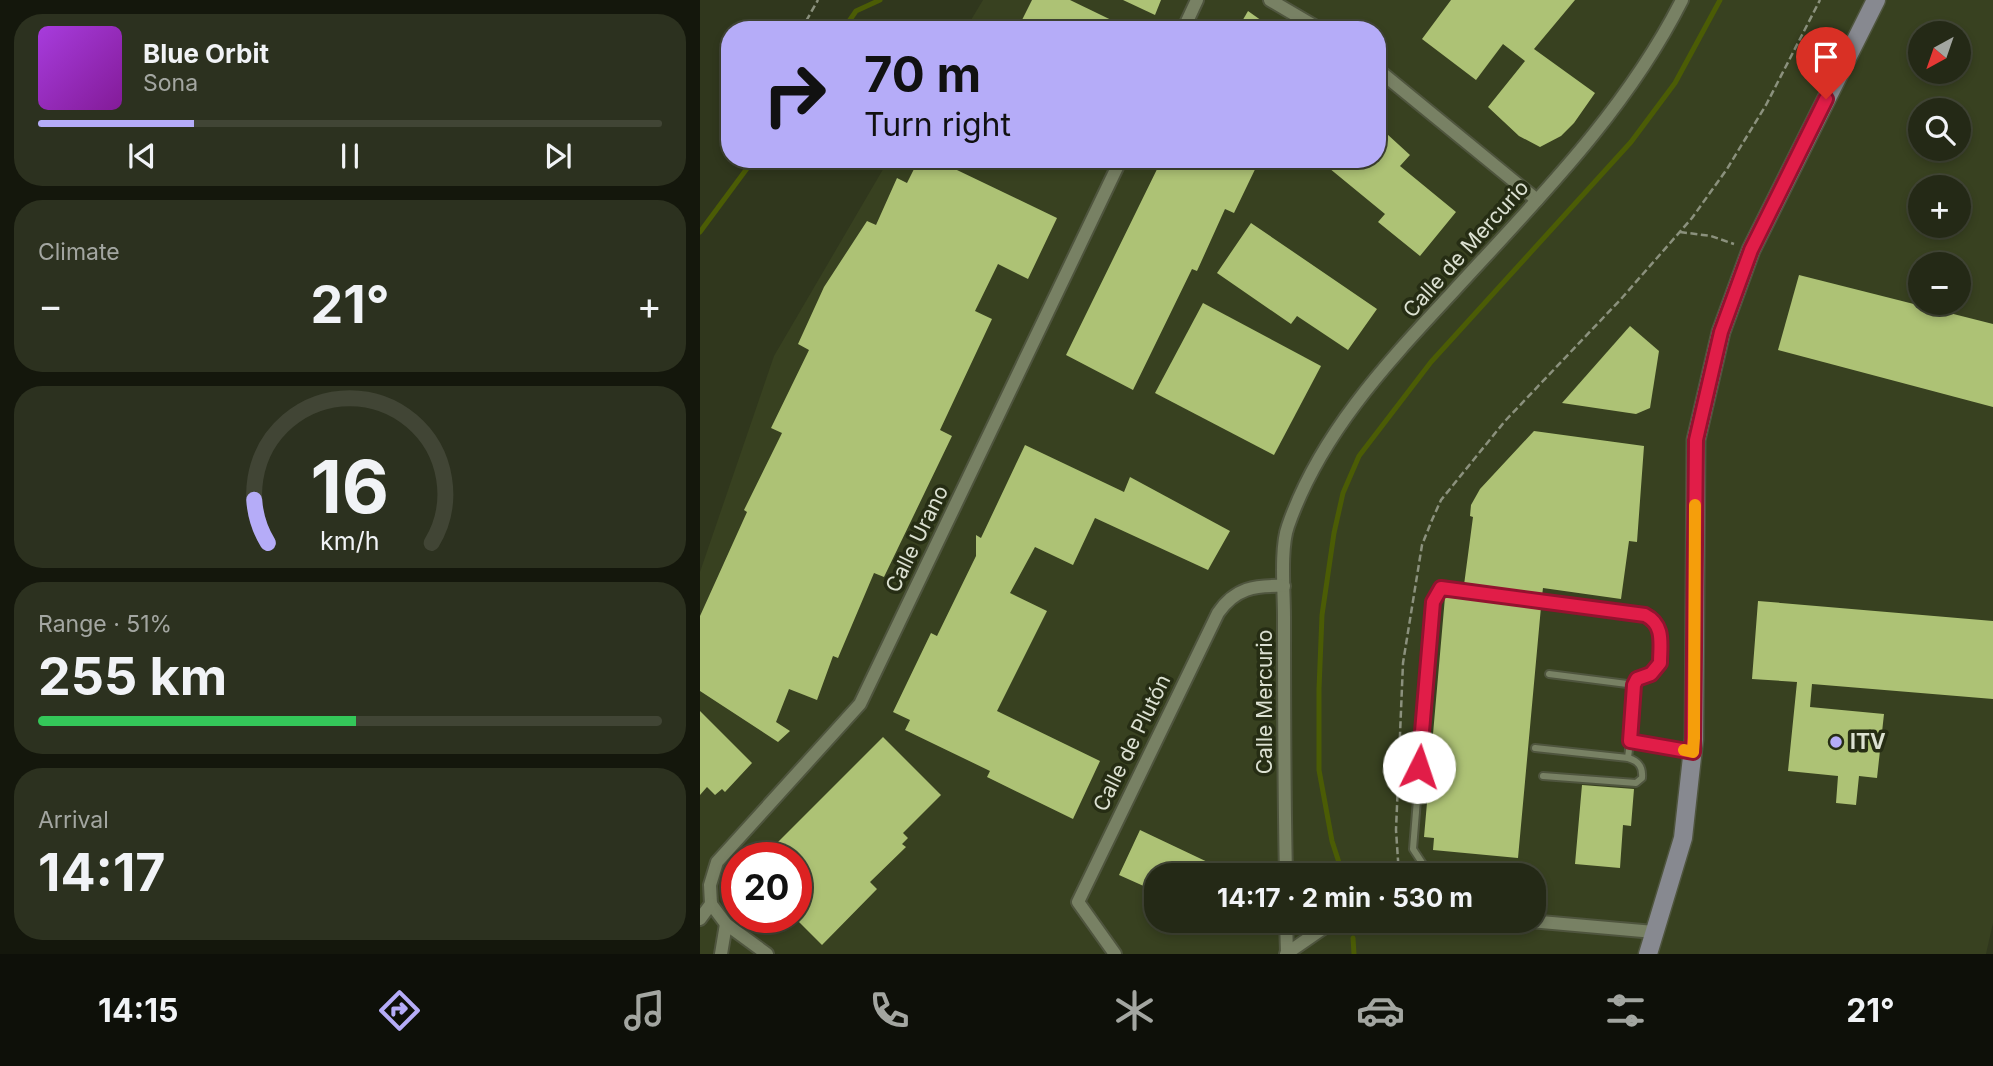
<!DOCTYPE html>
<meta charset="utf-8">
<style>
:root{--surface:#242916;--page:#2c311f;--text:#f1f3f6;--muted:#a3a6a1;--line:#414535;--accent:#b5acf8}
body{margin:0;font-family:Inter,sans-serif;background:var(--page);color:var(--text);height:100vh;display:flex;flex-direction:column;font-size:26px;white-space:nowrap}
*{box-sizing:border-box;margin:0}
p{font-size:23px;color:var(--muted)}
.icon{flex:none;width:38px;height:38px;fill:none;stroke:currentColor;stroke-width:2;stroke-linecap:round;stroke-linejoin:round}
.map{position:relative;flex:1;overflow:hidden}
.side{display:flex;flex-direction:column;gap:14px;padding:14px;background:#14170c;width:700px}
.side>*{flex:none}
.top-card{position:absolute;left:21px;top:21px;width:665px;height:147px;border-radius:28px;box-shadow:0 4px 10px #0003,0 0 0 2px var(--line);background:#b5acf8;color:#111;overflow:hidden}
.needle{width:46px;rotate:220deg}
.fabs{position:absolute;left:1208px;top:21px;display:grid;gap:14px}
.fabs a{display:grid;place-items:center;width:63px;height:63px;border-radius:50%;background:var(--surface);box-shadow:0 4px 10px #0003,0 0 0 2px var(--line);font-size:35px}
.speed{position:absolute;left:21px;top:842px;display:flex;gap:14px;font-size:35px;font-weight:700;text-align:center}
.speed>*{display:grid;place-content:center;width:91px;height:91px;border-radius:50%;background:var(--surface);box-shadow:0 4px 10px #0003,0 0 0 2px var(--line);line-height:1}
.speed .limit{border:10px solid #d22;background:#fff;color:#111}
.pin{position:absolute;display:grid;place-items:center;width:60px;height:60px;color:#fff;margin:-72px -30px;border-radius:50% 50% 50% 0;rotate:-45deg;box-shadow:0 0 7px #0007}
.pin .icon{rotate:45deg}
.me{position:absolute;width:77px;margin:-38px;rotate:4deg;stroke-linejoin:round;filter:drop-shadow(0 0 5px #0008)}
.turn{display:flex;align-items:center;gap:24px;height:147px;padding:0 28px;font-size:32px}
.turn .icon{width:91px;height:91px;stroke-width:2.5}
.turn b{display:block;font-size:49px;line-height:60px}
.big{font-size:52px;font-weight:700;line-height:1.1}
.side .card{flex:1;display:flex;flex-direction:column;justify-content:center;gap:10px;min-width:0;padding:0 24px;border-radius:28px;background:var(--page)}
.side .dial{align-items:center;gap:0}
.dial svg{height:182px;overflow:visible;fill:none;stroke:var(--line);stroke-width:7;stroke-linecap:round;text-anchor:middle}
.dial text{fill:var(--text);stroke:none}
.song{display:flex;align-items:center;gap:21px}
.cover{width:84px;height:84px;border-radius:10px;background:linear-gradient(135deg,hsl(280 70% 55%),hsl(290 70% 35%))}
.played{height:7px;border-radius:4px;background:linear-gradient(90deg,var(--accent) 25%,var(--line) 25%)}
.keys{display:flex;justify-content:space-around;direction:ltr}
.heat{display:flex;justify-content:space-between;align-items:center;font-size:38px;direction:ltr}
.charge{height:10px;border-radius:5px;background:linear-gradient(90deg,#34c759 51%,var(--line) 0)}
.trip{position:absolute;left:444px;top:863px;width:402px;height:70px;border-radius:28px;background:var(--surface);box-shadow:0 4px 10px #0003,0 0 0 2px var(--line);font-weight:700;line-height:70px;text-align:center}
.menu{display:flex;height:112px;justify-content:space-around;align-items:center;background:#0e1009;color:var(--muted)}
.menu .icon{width:49px;height:49px}
.menu .current{color:var(--accent)}
.menu b{font-size:32px;color:var(--text)}
main{display:flex;flex:1;min-height:0}
.map>svg:first-child{display:block}
.built{fill:#384120;fill-rule:evenodd}
.lines{fill:none;stroke-linecap:round;stroke-linejoin:round}
.stream{stroke:#4b5c05;stroke-width:5}
.building{fill:#adc275}
.lane-casing{stroke:#4f553e;stroke-width:10}
.street-casing{stroke:#4f553e;stroke-width:16}
.secondary-casing{stroke:#4f553e;stroke-width:21}
.path{stroke:#8b917d;stroke-width:2.5;stroke-dasharray:7 3.5;stroke-linecap:butt}
.lane{stroke:#788164;stroke-width:6}
.street{stroke:#788164;stroke-width:12}
.secondary{stroke:#878990;stroke-width:18}
.route-casing{stroke:#92132f;stroke-width:18}
.route{stroke:#e11d48;stroke-width:12}
.slow{stroke:#f59e0b;stroke-width:12}
.poi-dot{fill:#b5acf8;stroke:#262d14;stroke-width:2.5}
.labels{text-anchor:middle;stroke-width:7;stroke-linejoin:round;paint-order:stroke}
.street-label{font-size:21px;fill:#dce1d2;stroke:#262d14}
.poi-label{font-size:21px;font-weight:bold;fill:#dce1d2;stroke:#262d14;text-anchor:start}
</style>
<main>
<section class="side">
<div class="card">
<div class="song"><i class="cover"></i><div><b>Blue Orbit</b><p>Sona</p></div></div>
<div class="played"></div>
<div class="keys"><svg class="icon" aria-label="previous" viewBox="0 0 24 24"><path d="M18 5L8 12l10 7zM5 5v14"/></svg><svg class="icon" aria-label="pause" viewBox="0 0 24 24"><path d="M8 5v14M16 5v14"/></svg><svg class="icon" aria-label="next" viewBox="0 0 24 24"><path d="M6 5l10 7-10 7zM19 5v14"/></svg></div>
</div>
<div class="card"><p>Climate</p>
<div class="heat"><a>−</a><b class="big">21°</b><a>+</a></div>
</div>
<div class="card dial"><svg viewBox="0 0 100 80">
<path d="M14 69A42 42 0 1 1 86 69"/>
<path d="M14 69A42 42 0 0 1 8 50" stroke="#b5acf8"/>
<text x="50" y="56" font-size="32" font-weight="700">16</text>
<text x="50" y="72" font-size="11">km/h</text>
</svg></div>
<div class="card"><p>Range · 51%</p><b class="big">255 km</b><div class="charge"></div></div>
<div class="card"><p>Arrival</p><b class="big">14:17</b></div>
</section>
<div class="map">
<svg width="1293" height="954" viewBox="0 0 1293 954">
<rect width="100%" height="100%" fill="#30371d"/>
<path class="built" d="M 283,0 L 1293,0 L 1293,923 L 1286,954 L 0,954 L 0,572 L 74,356 L 189,159 L 677,159 L 677,30 L 265,30 ZM 1220,33 L 1258,33 L 1258,72 L 1220,72 ZM 1220,110 L 1258,110 L 1258,149 L 1220,149 ZM 1220,187 L 1258,187 L 1258,226 L 1220,226 ZM 1220,264 L 1258,264 L 1258,303 L 1220,303 ZM 37,858 L 96,858 L 96,917 L 37,917 ZM 457,875 L 835,875 L 835,920 L 457,920 Z"/>
<g class="lines">
<g class="stream">
<path d="M 143,30 L 156,11 L 180,0"/>
<path d="M 0,232 L 54,159"/>
<path d="M 643,875 L 632,841 L 619,770 L 619,689 L 622,615 L 634,533 L 643,493 L 659,456 L 731,362 L 931,142 L 975,83 L 1020,0"/>
<path d="M 653,938 L 654,954"/>
</g>
</g>
<g class="building">
<path d="M 332,0 L 370,0 L 432,30 L 317,30 Z"/>
<path d="M 423,0 L 461,0 L 455,15 Z"/>
<path d="M 751,0 L 875,0 L 834,49 L 895,93 L 874,123 L 861,136 L 840,147 L 819,136 L 788,107 L 825,61 L 803,44 L 776,80 L 722,39 Z"/>
<path d="M 548,11 L 575,30 L 537,30 Z"/>
<path d="M 687,134 L 710,155 L 700,166 L 756,212 L 720,256 L 678,222 L 685,214 L 618,159 L 677,159 L 677,146 Z"/>
<path d="M 219,159 L 234,159 L 357,218 L 328,279 L 298,264 L 275,311 L 292,319 L 240,430 L 252,436 L 184,577 L 174,573 L 138,658 L 133,656 L 117,700 L 89,689 L 76,722 L 90,731 L 78,742 L 0,691 L 0,616 L 47,512 L 44,510 L 82,433 L 71,428 L 109,350 L 98,344 L 124,287 L 167,221 L 176,225 L 197,178 L 207,183 Z"/>
<path d="M 462,159 L 560,159 L 534,213 L 525,209 L 497,271 L 492,269 L 433,390 L 366,355 Z"/>
<path d="M 551,223 L 677,309 L 648,350 L 597,316 L 591,324 L 517,273 Z"/>
<path d="M 1099,275 L 1293,324 L 1293,407 L 1078,350 Z"/>
<path d="M 503,303 L 621,366 L 574,455 L 455,393 Z"/>
<path d="M 930,326 L 959,351 L 950,408 L 936,414 L 862,403 Z"/>
<path d="M 834,431 L 944,446 L 937,542 L 929,541 L 921,599 L 843,588 L 842,596 L 764,585 L 773,517 L 770,516 L 771,505 L 780,489 Z"/>
<path d="M 325,445 L 424,492 L 430,477 L 530,531 L 508,570 L 395,518 L 373,565 L 335,547 L 310,593 L 347,611 L 297,711 L 400,761 L 373,819 L 287,777 L 290,771 L 205,730 L 210,720 L 193,712 L 231,633 L 237,636 L 276,556 L 276,535 L 281,538 Z"/>
<path d="M 745,597 L 841,607 L 818,858 L 733,850 L 734,838 L 724,837 Z"/>
<path d="M 1058,601 L 1293,621 L 1293,699 L 1112,684 L 1110,707 L 1184,714 L 1177,778 L 1159,776 L 1156,805 L 1136,803 L 1138,776 L 1088,771 L 1097,682 L 1052,679 Z"/>
<path d="M 0,711 L 52,763 L 25,792 L 22,789 L 15,795 L 7,787 L 0,795 Z"/>
<path d="M 183,737 L 241,795 L 203,833 L 208,838 L 202,844 L 206,847 L 170,882 L 177,889 L 122,945 L 96,919 L 96,858 L 91,858 L 77,843 Z"/>
<path d="M 882,785 L 934,789 L 931,826 L 923,825 L 920,868 L 875,864 Z"/>
<path d="M 440,830 L 535,875 L 457,875 L 457,892 L 419,875 Z"/>
</g>
<g class="lines">
<defs>
<g id="lane">
<path d="M 849,674 L 935,685"/>
<path d="M 835,748 L 928,758 L 930,741"/>
<path d="M 843,776 L 936,783 L 942,778 C 943,767 939,761 928,758"/>
<path d="M 730,875 L 713,849 L 733,602 L 741,588 L 945,616 C 965,625 960,644 960,663 L 951,674 L 938,679 L 935,685 L 930,741 L 991,751"/>
</g>
<g id="street">
<path d="M 570,0 L 621,30"/>
<path d="M 483,30 L 497,0"/>
<path d="M 677,69 L 837,200"/>
<path d="M 586,875 C 584,789 584,702 584,616 C 584,592 580,548 588,526 C 620,434 686,364 751,294 C 835,202 925,113 982,0"/>
<path d="M 11,904 L 10,885 L 17,862 L 160,704 L 421,159"/>
<path d="M 11,904 L 26,924 L 67,954"/>
<path d="M 0,919 L 11,904"/>
<path d="M 586,920 L 587,953"/>
<path d="M 819,920 L 954,932"/>
<path d="M 21,954 L 26,924"/>
<path d="M 415,954 L 378,902 L 518,613 C 535,588 555,585 584,586"/>
<path d="M 586,954 L 635,920"/>
</g>
<path id="secondary" d="M 948,954 L 983,838 L 994,739 L 996,440 L 1021,332 L 1051,250 L 1176,0"/>
</defs>
<use href="#lane" class="lane-casing"/>
<use href="#street" class="street-casing"/>
<use href="#secondary" class="secondary-casing"/>
<g class="path">
<path d="M 101,30 L 118,0"/>
<path d="M 980,232 L 1011,236 L 1034,244"/>
<path d="M 699,875 L 696,830 L 703,663 L 722,545 L 732,520 L 741,500 L 805,421 L 921,299 L 992,218 L 1027,169 L 1066,105 L 1120,0"/>
</g>
<use href="#lane" class="lane"/>
<use href="#street" class="street"/>
<use href="#secondary" class="secondary"/>
</g>
<g class="lines">
<defs>
<path id="route" d="M 719,767 L 733,602 L 741,588 L 945,615 C 965,625 960,644 960,663 L 951,674 L 937,679 L 934,685 L 930,741 L 993,752 L 996,440 L 1021,332 L 1051,250 L 1126,99"/>
</defs>
<use href="#route" class="route-casing"/>
<use href="#route" class="route"/>
<path class="slow" d="M 984,750 L 993,752 L 994,738 L 995,505"/>
</g>
<circle class="poi-dot" cx="1136" cy="742" r="7"/>
<g class="labels">
<g class="street-label">
<text transform="translate(766 249) rotate(-48)" y="7">Calle de Mercurio</text>
<text transform="translate(217 539) rotate(-64)" y="7">Calle Urano</text>
<text transform="translate(565 702) rotate(-90)" y="7">Calle Mercurio</text>
<text transform="translate(432 743) rotate(-64)" y="7">Calle de Plutón</text>
</g>
<g class="poi-label">
<text x="1150" y="749">ITV</text>
</g>
</g>
</svg>
<div class="fabs">
<a><svg class="needle" viewBox="-14 -14 28 28"><path d="M0-13l5 13h-10z" fill="#e53935"/><path d="M0 13l5-13h-10z" fill="#a3a6a1"/></svg></a>
<a><svg class="icon" aria-label="search" viewBox="0 0 24 24"><circle cx="10" cy="10" r="6"/><path d="M15 15l6 6"/></svg></a>
<a>+</a>
<a>−</a>
</div>
<div class="speed"><div class="limit">20</div></div>
<div class="pin" style="left:1126px;top:99px;background:#d93025"><svg class="icon" aria-label="arrive" viewBox="0 0 24 24"><path d="M6 21V4h12l-3 4 3 4H6"/></svg></div>
<svg class="me" style="left:719px;top:767px" viewBox="-20 -20 40 40"><circle r="19" fill="#fff"/><path d="M0-13L10 11 0 6-10 11z" fill="#e11d48"/></svg>
<div class="trip">14:17 · 2 min · 530 m</div>
<div class="top-card">
<div class="turn"><svg class="icon" aria-label="right" viewBox="0 0 24 24"><path d="M7 20v-9h11M14 6l5 5-5 5"/></svg><div><b>70 m</b>Turn right</div></div>
</div>
</div>
</main>
<nav class="menu">
<b>14:15</b>
<svg class="icon current" aria-label="directions" viewBox="0 0 24 24"><path d="M12 3l9 9-9 9-9-9zM9 14v-3h6M13 9l2 2-2 2"/></svg>
<svg class="icon" aria-label="music" viewBox="0 0 24 24"><path d="M9 18V5l10-2v13"/><circle cx="6" cy="18" r="3"/><circle cx="16" cy="16" r="3"/></svg>
<svg class="icon" aria-label="phone" viewBox="0 0 24 24"><path d="M5 4h4l2 5-3 2q2 4 5 5l2-3 5 2v4C11 20 4 13 5 4z"/></svg>
<svg class="icon" aria-label="climate" viewBox="0 0 24 24"><path d="M12 3v18M4 7l16 10M4 17L20 7"/></svg>
<svg class="icon" aria-label="car" viewBox="0 0 24 24"><path d="M5 17H2v-5l4-1 3-4h7l3 4 3 1v5h-3M9 17h6M6 11h13"/><circle cx="7" cy="17" r="2"/><circle cx="17" cy="17" r="2"/></svg>
<svg class="icon" aria-label="filters" viewBox="0 0 24 24"><path d="M4 7h16M4 17h16"/><circle cx="9" cy="7" r="2"/><circle cx="15" cy="17" r="2"/></svg>
<b>21°</b>
</nav>
